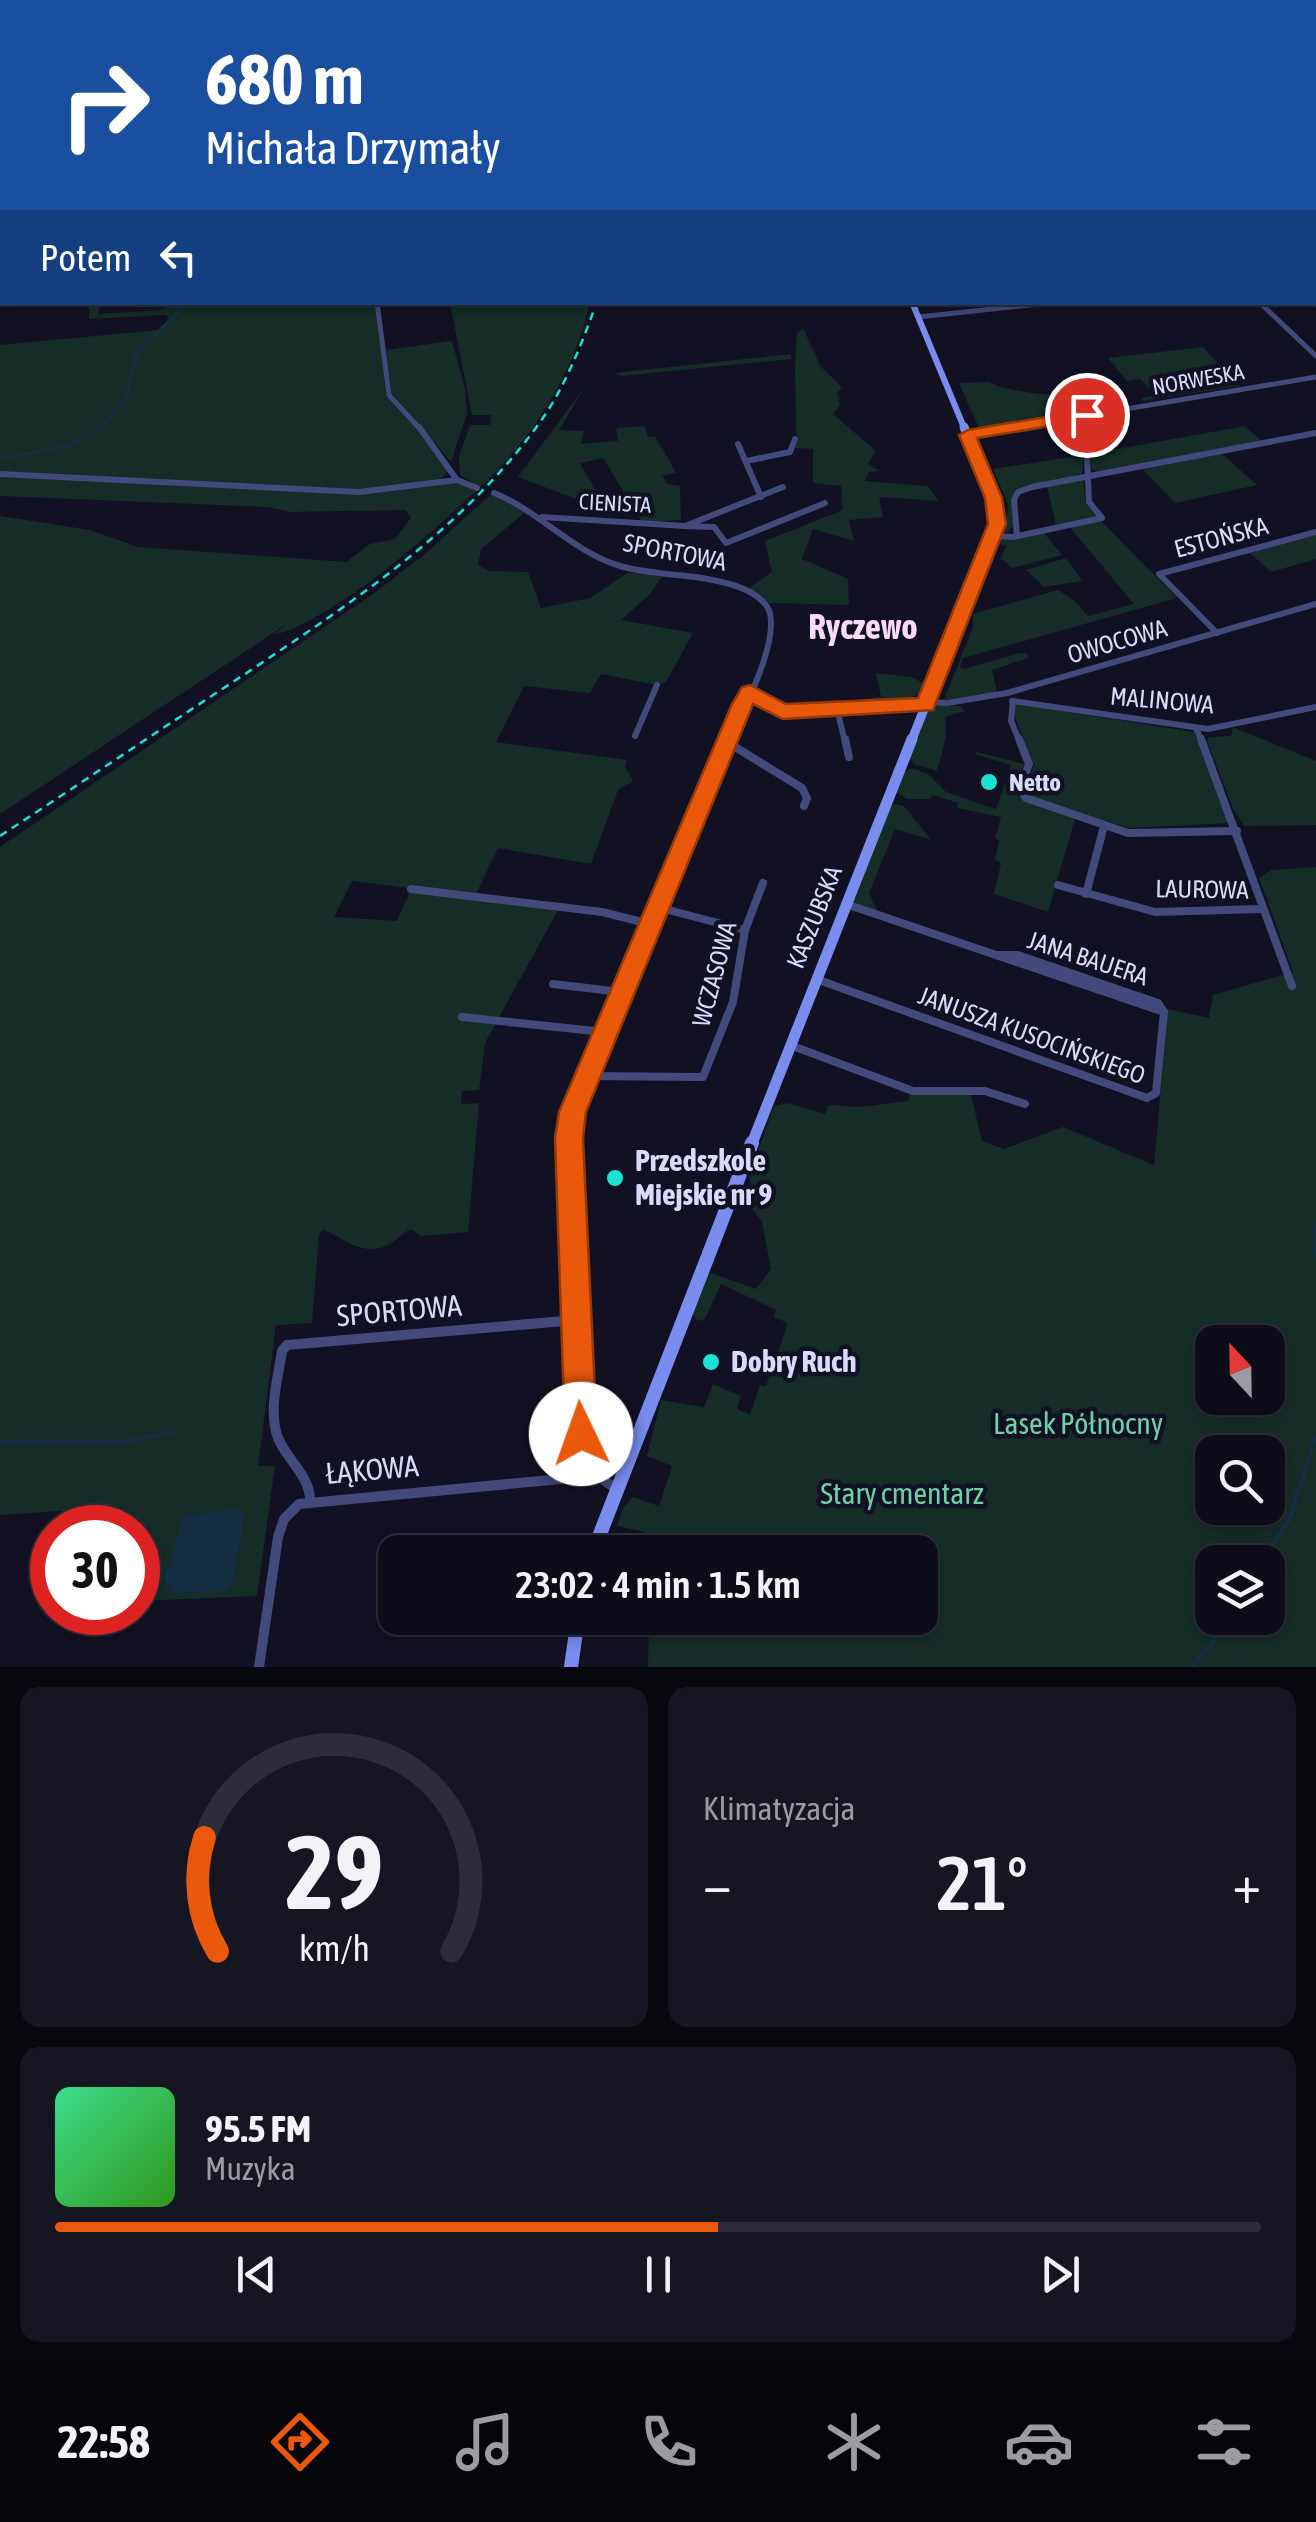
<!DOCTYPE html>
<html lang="pl">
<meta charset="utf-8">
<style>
:root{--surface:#0d0d1a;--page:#161623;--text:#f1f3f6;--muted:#9a9ca2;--line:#2d2d39;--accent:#ea580c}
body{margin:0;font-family:"Asap Condensed",sans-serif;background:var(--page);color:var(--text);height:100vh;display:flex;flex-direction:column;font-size:38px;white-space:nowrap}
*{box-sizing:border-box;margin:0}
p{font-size:32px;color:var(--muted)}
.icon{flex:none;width:55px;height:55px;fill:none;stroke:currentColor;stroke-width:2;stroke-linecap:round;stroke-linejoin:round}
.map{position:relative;height:1667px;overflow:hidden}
.panel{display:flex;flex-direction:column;gap:20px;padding:20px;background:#07070e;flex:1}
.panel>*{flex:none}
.top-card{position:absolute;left:0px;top:0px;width:1318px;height:305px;box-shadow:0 5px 15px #0003,0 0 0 2px var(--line);background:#1a4fa0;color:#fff;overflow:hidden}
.needle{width:65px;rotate:338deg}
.controls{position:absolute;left:1195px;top:1325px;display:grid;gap:20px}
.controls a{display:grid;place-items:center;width:90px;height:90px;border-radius:20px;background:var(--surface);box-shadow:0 5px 15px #0003,0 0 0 2px var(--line);font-size:50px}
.speed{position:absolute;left:30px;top:1505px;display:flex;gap:20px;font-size:50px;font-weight:700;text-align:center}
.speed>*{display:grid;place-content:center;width:130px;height:130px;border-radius:50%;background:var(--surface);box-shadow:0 5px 15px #0003,0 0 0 2px var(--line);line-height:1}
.speed .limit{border:15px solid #d22;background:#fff;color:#111}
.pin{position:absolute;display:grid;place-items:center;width:85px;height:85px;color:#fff;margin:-42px;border:5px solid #fff;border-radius:50%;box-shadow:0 2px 10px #0007}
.me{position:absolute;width:110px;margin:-55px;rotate:357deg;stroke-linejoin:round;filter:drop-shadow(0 0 8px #0008)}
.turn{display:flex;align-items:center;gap:35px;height:210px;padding:0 40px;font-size:45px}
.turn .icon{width:130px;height:130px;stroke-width:2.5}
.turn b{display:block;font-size:70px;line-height:85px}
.then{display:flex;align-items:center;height:95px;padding:0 40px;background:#0003;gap:20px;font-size:38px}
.big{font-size:75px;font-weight:600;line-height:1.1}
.panel .tile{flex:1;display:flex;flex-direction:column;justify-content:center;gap:15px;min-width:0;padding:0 35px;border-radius:20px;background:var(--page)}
.panel .dial{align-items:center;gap:0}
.dial svg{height:260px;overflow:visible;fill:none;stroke:var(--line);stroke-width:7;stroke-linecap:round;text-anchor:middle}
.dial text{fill:var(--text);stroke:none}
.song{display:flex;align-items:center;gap:30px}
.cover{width:120px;height:120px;border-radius:15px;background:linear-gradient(135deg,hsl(150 70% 55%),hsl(110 70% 35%))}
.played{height:10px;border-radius:5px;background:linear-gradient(90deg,var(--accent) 55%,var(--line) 55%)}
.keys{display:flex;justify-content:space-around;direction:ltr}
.heat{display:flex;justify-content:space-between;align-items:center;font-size:55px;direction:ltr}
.panel .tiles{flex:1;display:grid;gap:20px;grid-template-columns:1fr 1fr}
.tile:last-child{grid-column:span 2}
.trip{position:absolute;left:378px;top:1535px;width:560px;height:100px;border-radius:20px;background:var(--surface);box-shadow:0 5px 15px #0003,0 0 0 2px var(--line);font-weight:600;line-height:100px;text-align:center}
.dock{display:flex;height:160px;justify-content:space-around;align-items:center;background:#05050a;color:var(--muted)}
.dock .icon{width:70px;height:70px}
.dock .current{color:var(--accent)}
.dock b{font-size:45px;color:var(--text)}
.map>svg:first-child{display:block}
.green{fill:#152c27;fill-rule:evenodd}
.water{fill:#142f44}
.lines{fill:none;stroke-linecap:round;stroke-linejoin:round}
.stream-far1{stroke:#142f44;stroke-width:2.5}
.stream{stroke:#142f44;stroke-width:4}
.minor-far4{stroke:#424a7c;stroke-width:4}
.minor-far3{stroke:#424a7c;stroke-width:5}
.minor-far2{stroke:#424a7c;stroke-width:6}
.minor-far1{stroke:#424a7c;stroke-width:8}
.minor{stroke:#424a7c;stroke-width:10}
.tertiary{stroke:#424a7c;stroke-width:4}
.secondary-far3{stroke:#7a8def;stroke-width:6}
.secondary-far2{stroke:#7a8def;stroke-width:9}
.secondary-far1{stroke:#7a8def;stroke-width:11}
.secondary{stroke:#7a8def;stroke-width:14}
.rail{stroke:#1be3d2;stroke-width:2.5;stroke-dasharray:8 6;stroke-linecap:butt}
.route{fill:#ea580c;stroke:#983908;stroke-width:2.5}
.poi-dot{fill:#1be3d2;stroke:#111123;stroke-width:4}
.labels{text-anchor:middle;stroke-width:9;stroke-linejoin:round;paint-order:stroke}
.far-street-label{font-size:22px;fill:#d8dafa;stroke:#111123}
.street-label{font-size:25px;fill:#d8dafa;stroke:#111123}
.poi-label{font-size:25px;font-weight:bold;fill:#d8dafa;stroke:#111123;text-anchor:start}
.near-poi-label{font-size:30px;font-weight:bold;fill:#d8dafa;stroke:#111123;text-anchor:start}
.near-street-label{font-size:30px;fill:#d8dafa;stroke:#111123}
.near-park-label{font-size:30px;fill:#6cd2a6;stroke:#111123}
.district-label{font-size:35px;font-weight:bold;fill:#fadaf5;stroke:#111123}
</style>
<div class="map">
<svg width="1316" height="1667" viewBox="0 0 1316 1667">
<rect width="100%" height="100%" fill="#111123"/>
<g class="green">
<path d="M 177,302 L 375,303 L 386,393 L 450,468 L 440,480 L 363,490 L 0,472 L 0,345 L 158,330 L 169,318 L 166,315 L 89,319 L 89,303 L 101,303 L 98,314 L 161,310 Z"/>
<path d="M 450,303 L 590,303 C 574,372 533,439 480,487 L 460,475 L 459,456 L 470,425 L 490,425 L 491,415 L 472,415 Z"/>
<path d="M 803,328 L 821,367 L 842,387 L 837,393 L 840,405 L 833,414 L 876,451 L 868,464 L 880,471 L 869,472 L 865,481 L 928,486 L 939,501 L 879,497 L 883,517 L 849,520 L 854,541 L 813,529 L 802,559 L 848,579 L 849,605 L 769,603 L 749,588 L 772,572 L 765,541 L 843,510 L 841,486 L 813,483 L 813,449 L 796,448 C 797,409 793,371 797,333 Z"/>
<path d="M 452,341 L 465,389 L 467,413 L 451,462 L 391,392 L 386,350 Z"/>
<path d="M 1203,347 L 1239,386 L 1143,401 L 1141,398 L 1156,395 L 1140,379 L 1127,381 L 1108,358 Z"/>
<path d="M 791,354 L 791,359 L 621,376 L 615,373 Z"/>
<path d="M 989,382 C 1015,397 1069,390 1086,407 L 979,428 L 959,383 Z"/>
<path d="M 584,388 L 559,430 L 584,431 L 581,444 L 618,441 L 616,428 L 644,426 L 648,437 L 655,436 L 676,473 L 662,476 L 667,484 L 680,486 L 681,520 L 642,522 L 603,458 L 580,463 L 608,511 L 518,477 Z"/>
<path d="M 1245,426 L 1261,441 L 1098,472 L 1091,469 L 1090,454 Z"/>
<path d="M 1222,454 L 1257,485 L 1175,503 L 1142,469 Z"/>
<path d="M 1084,455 L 1082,474 L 1016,491 L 1014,525 L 1005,535 L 1008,504 L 993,469 Z"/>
<path d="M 0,475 L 359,492 L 457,480 L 479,488 C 435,531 332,622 273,635 L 290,622 L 0,814 L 0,516 L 90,530 L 138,547 L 346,562 L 370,544 L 395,539 L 411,518 L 406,510 L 290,512 L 268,507 L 0,496 Z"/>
<path d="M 1083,478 L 1086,504 L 1097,516 L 1056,525 L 1047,486 Z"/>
<path d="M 490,495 L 528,510 L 481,549 L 478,565 L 489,571 L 528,572 L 541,608 L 590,598 L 629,572 L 662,577 L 649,595 L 621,620 L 693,633 L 666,682 L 657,685 L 601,674 L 590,693 L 524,686 L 496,742 L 627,760 L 625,767 L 633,781 L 618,790 L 591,864 L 498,848 L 475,896 L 352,881 L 334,917 L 397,921 L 411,889 L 558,910 L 485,1043 L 479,1090 L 462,1091 L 461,1104 L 479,1103 L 468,1232 L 421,1236 L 411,1229 C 402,1233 399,1239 391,1243 C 365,1259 347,1240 323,1229 L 319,1235 L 312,1323 L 276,1325 L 258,1466 L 275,1466 L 257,1596 L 138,1601 L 138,1528 L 118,1527 L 121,1507 L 0,1515 L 0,847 L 373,594 L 425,554 Z"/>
<path d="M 1100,520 L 1177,598 L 963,658 L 960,667 L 964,669 L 1020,653 L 1027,654 L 1028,658 L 992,670 L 997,692 L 944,700 L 973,627 L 973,614 L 1058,590 L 1075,601 L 1088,616 L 1134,604 L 1069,526 Z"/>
<path d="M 1044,533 L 1062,555 L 1012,568 L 1001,558 L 1006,546 L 1000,544 L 1002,539 Z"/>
<path d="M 1316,534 L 1316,559 L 1271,572 L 1250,553 Z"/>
<path d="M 1066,558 L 1082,581 L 1044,587 L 1026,570 Z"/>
<path d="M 876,673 L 911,677 L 929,686 C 917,700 888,703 868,704 L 864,699 L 881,697 Z"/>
<path d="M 1018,704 L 1194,732 L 1231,823 L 1129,828 L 1030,798 L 1025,789 L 1034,765 L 1012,710 Z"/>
<path d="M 938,706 L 960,706 L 965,711 L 945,717 L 946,737 L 937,771 L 914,764 L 909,757 L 929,708 Z"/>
<path d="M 1233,727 L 1316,761 L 1316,825 L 1244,826 L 1233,809 L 1207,741 L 1209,737 L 1231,736 Z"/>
<path d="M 977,752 L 1024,764 L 1015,790 L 1019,797 L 1075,819 L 1048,912 L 994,894 L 1001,863 L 995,860 L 999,840 L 995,838 L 1001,817 L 957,808 L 958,803 L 933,795 L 930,799 L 907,799 L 896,792 L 903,773 L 912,768 L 928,774 L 946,792 L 996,809 L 1011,765 L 975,754 Z"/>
<path d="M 895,804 L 904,806 L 931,840 L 895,829 L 869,893 L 878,912 L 853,902 L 889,807 Z"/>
<path d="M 1316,867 L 1316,1667 L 648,1667 L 649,1618 L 920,1618 L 920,1552 L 658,1552 L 652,1551 L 644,1532 L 617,1526 L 623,1508 L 633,1497 L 659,1506 L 672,1466 L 647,1456 L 661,1400 L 704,1407 L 713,1384 L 741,1396 L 737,1409 L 750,1415 L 760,1385 L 766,1386 L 788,1323 L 774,1317 L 776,1310 L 721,1284 L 705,1319 L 698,1321 L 692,1314 L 708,1272 L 756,1289 L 771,1269 L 762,1222 L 751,1207 L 750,1173 L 774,1106 L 788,1103 L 825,1114 L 829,1105 L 861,1107 L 908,1101 L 910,1094 L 971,1095 L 982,1141 L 1004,1149 L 1063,1127 L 1154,1165 L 1168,1009 L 1209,1018 L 1213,995 L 1293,972 L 1259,878 L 1271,870 ZM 1212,1342 L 1268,1342 L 1268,1398 L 1212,1398 ZM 1212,1452 L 1268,1452 L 1268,1508 L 1212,1508 ZM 1212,1562 L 1268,1562 L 1268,1618 L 1212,1618 Z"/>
</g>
<path class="water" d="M 236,1509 L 245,1511 L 232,1586 L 225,1591 L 173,1593 L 163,1577 L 171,1564 L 182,1516 Z"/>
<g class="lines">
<path class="stream-far1" d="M 0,459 L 70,445 L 102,426 L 127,396 L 136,355 L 188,302"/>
<g class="stream">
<path d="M 1316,1224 L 1316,1254"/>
<path d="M 0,1442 L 129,1441 L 172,1432"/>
<path d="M 1259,1562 L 1289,1521 L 1316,1437"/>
<path d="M 1192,1667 L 1222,1631 L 1225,1618"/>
</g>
<g class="minor-far4">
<path d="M 1211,0 L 1217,2"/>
<path d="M 1261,0 L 1266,2"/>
<path d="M 1301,0 L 1307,2"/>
<path d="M 187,2 L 192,0"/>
<path d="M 537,2 L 543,0"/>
<path d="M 822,2 L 842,0"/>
<path d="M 1114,2 L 1127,0"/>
<path d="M 1228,2 L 1241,0"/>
</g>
<g class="minor-far3">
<path d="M 377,302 L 389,395 L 421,430"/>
<path d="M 1259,302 L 1316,356"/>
<path d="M 918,317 L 1057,302"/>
<path d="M 1001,430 L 1316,377"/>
</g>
<g class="minor-far2">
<path d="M 419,427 L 457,480"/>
<path d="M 968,435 L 1016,427"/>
<path d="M 738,444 L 761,497"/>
<path d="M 746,461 L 790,452 L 795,439"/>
<path d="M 0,474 L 359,492 L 457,480 L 477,488"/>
<path d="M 783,487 L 685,526 L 714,527 L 726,543 L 825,503"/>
<path d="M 494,493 C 539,511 573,552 620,566 C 644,573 671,574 696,577 C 718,581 750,585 766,605 C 786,631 741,715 729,742"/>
<path d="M 542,517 L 685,526"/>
<path d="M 994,536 L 1013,537 L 1102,518 L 1089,502 L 1087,457"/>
<path d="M 1017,536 L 1014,500 L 1018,492 L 1032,487 L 1316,433"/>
<path d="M 1217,633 L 1159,574 L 1316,532"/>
<path d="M 749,692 L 783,711 L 926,705"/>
<path d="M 1012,701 L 1208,729 L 1316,707"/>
<path d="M 1013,701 L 1011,721 L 1020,742"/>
<path d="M 927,702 L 947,703 L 1007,693 L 1316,604"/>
<path d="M 837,709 L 845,742"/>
<path d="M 1196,728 L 1202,742"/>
<path d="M 635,736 L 657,685"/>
</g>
<g class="minor-far1">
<path d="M 845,739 L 849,757"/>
<path d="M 1019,739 L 1029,764 L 1020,789 L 1026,798 L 1128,833 L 1237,831"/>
<path d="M 1201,739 L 1292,986"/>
<path d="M 727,742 L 802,788 L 807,798 L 804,806"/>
<path d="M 1058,885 L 1155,912 L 1261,909"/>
<path d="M 411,889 L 602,912 L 650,924"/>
<path d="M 1086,894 L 1104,826"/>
<path d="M 846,904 L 1164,1012"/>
<path d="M 657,907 L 745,930"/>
<path d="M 998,955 L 1018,955 L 1158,1003 L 1164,1012"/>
<path d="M 816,979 L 1147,1098 L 1156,1093 L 1164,1012"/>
<path d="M 553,984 L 621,992"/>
<path d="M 462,1017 L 604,1032"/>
<path d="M 790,1045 L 913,1091 L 985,1091 L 1025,1104"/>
<path d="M 585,1076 L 703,1077 L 733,1002 L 745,930 L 763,883"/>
<path d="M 571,1146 L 570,1126 L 583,1082 L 730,739"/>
</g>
<g class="minor">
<path d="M 571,1143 L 583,1454 L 589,1470 L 615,1488"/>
<path d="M 310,1500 C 310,1476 287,1460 278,1438 C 268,1411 278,1378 282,1351 L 287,1345 L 576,1320"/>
<path d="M 259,1667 L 278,1537 L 284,1519 L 299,1504 L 561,1479"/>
</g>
<path class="tertiary" d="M 886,2 L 892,0"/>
<path class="secondary-far3" d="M 912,302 L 965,430"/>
<path class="secondary-far2" d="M 911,742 L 995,530 L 994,498 L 964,427"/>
<path class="secondary-far1" d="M 751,1146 L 912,739"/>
<g class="secondary">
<path d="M 593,1552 L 752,1143"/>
<path d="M 571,1667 L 578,1618"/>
</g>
<g class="rail">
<path d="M 874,2 L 881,0"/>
<path d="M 0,836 C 81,783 161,729 242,676 C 350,604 460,532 538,425 C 565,388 581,345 597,302"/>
</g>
</g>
<path class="route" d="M 1087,410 L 1093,412 L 1093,419 L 977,438 L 1002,498 L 1006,524 L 933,710 L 783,719 L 753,704 L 586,1112 L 583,1138 L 597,1434 L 592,1445 L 581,1450 L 569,1445 L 565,1434 L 555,1138 L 559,1112 L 732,704 L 742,687 L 750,685 L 786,704 L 918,698 L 988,524 L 985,498 L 959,435 L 968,430 Z"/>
<g class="poi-dot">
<circle cx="989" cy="782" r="10"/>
<circle cx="615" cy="1178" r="10"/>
<circle cx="711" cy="1362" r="10"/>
</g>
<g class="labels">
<g class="far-street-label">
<text transform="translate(1198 379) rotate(-10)" y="8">NORWESKA</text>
<text transform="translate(615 503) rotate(3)" y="8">CIENISTA</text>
</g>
<g class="street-label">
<text transform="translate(1221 537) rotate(-15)" y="9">ESTOŃSKA</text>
<text transform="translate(675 552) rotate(11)" y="9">SPORTOWA</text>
<text transform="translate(1117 641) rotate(-16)" y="9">OWOCOWA</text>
<text transform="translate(1162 700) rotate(5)" y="9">MALINOWA</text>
<text transform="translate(1202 889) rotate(1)" y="9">LAUROWA</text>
<text transform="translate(814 917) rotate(-68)" y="9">KASZUBSKA</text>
<text transform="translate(1088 958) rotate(18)" y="9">JANA BAUERA</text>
<text transform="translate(714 974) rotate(-75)" y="9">WCZASOWA</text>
<text transform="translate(1032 1035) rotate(20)" y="9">JANUSZA KUSOCIŃSKIEGO</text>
</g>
<g class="poi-label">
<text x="1009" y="791">Netto</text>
</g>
<g class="near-poi-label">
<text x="635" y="1171">Przedszkole<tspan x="635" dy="34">Miejskie nr 9</tspan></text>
<text x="731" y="1372">Dobry Ruch</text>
</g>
<g class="near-street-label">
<text transform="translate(399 1311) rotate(-5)" y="10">SPORTOWA</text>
<text transform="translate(372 1470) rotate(-5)" y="10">ŁĄKOWA</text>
</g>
<g class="near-park-label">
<text x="1078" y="1434">Lasek Północny</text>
<text x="902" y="1504">Stary cmentarz</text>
</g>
<g class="district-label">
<text x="863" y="639">Ryczewo</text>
</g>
</g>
</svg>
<div class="controls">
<a><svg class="needle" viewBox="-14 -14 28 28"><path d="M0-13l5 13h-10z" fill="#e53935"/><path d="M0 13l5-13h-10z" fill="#9a9ca2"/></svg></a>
<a><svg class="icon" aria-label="search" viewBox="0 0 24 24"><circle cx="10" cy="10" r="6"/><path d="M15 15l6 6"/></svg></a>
<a><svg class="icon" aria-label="layers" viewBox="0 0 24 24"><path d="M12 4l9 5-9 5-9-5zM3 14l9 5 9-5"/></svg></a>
</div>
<div class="speed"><div class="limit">30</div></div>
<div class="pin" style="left:1087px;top:415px;background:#d93025"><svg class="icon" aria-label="arrive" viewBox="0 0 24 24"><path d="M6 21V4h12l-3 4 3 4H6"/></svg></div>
<svg class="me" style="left:581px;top:1434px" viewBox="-20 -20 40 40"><circle r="19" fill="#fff"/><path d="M0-13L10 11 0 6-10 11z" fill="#ea580c"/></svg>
<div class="trip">23:02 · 4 min · 1.5 km</div>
<div class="top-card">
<div class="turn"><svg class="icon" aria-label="right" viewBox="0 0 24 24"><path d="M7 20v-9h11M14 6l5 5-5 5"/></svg><div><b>680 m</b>Michała Drzymały</div></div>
<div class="then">Potem<svg class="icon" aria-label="left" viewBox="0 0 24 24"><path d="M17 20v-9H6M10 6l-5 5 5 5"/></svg></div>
</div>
</div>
<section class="panel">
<div class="tiles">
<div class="tile dial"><svg viewBox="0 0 100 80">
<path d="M14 69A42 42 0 1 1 86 69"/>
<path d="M14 69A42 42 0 0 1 10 34" stroke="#ea580c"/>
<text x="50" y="56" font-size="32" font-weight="700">29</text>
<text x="50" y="72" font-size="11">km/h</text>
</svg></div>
<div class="tile"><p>Klimatyzacja</p>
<div class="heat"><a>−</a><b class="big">21°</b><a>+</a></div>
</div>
<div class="tile">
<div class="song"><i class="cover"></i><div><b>95.5 FM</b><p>Muzyka</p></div></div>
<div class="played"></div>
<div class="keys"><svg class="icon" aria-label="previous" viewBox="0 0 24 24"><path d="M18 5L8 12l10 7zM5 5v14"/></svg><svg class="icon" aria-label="pause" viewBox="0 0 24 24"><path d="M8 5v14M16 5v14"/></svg><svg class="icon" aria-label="next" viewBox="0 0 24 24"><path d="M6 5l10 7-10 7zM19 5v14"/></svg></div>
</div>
</div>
</section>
<nav class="dock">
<b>22:58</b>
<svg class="icon current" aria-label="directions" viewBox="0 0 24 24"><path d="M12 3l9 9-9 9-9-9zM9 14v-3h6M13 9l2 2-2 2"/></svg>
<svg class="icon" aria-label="music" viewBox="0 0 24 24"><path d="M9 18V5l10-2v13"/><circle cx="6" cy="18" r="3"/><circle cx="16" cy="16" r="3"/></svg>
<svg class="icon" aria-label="phone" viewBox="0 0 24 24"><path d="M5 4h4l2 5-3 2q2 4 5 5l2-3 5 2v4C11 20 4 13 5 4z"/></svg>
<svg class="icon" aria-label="climate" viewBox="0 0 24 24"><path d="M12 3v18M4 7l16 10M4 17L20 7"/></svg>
<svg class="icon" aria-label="car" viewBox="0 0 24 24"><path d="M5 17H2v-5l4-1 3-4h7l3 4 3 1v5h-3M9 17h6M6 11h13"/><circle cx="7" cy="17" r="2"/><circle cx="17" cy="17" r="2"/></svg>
<svg class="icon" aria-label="filters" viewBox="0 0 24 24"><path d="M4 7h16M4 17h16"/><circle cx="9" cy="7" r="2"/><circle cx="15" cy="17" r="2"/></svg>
</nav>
